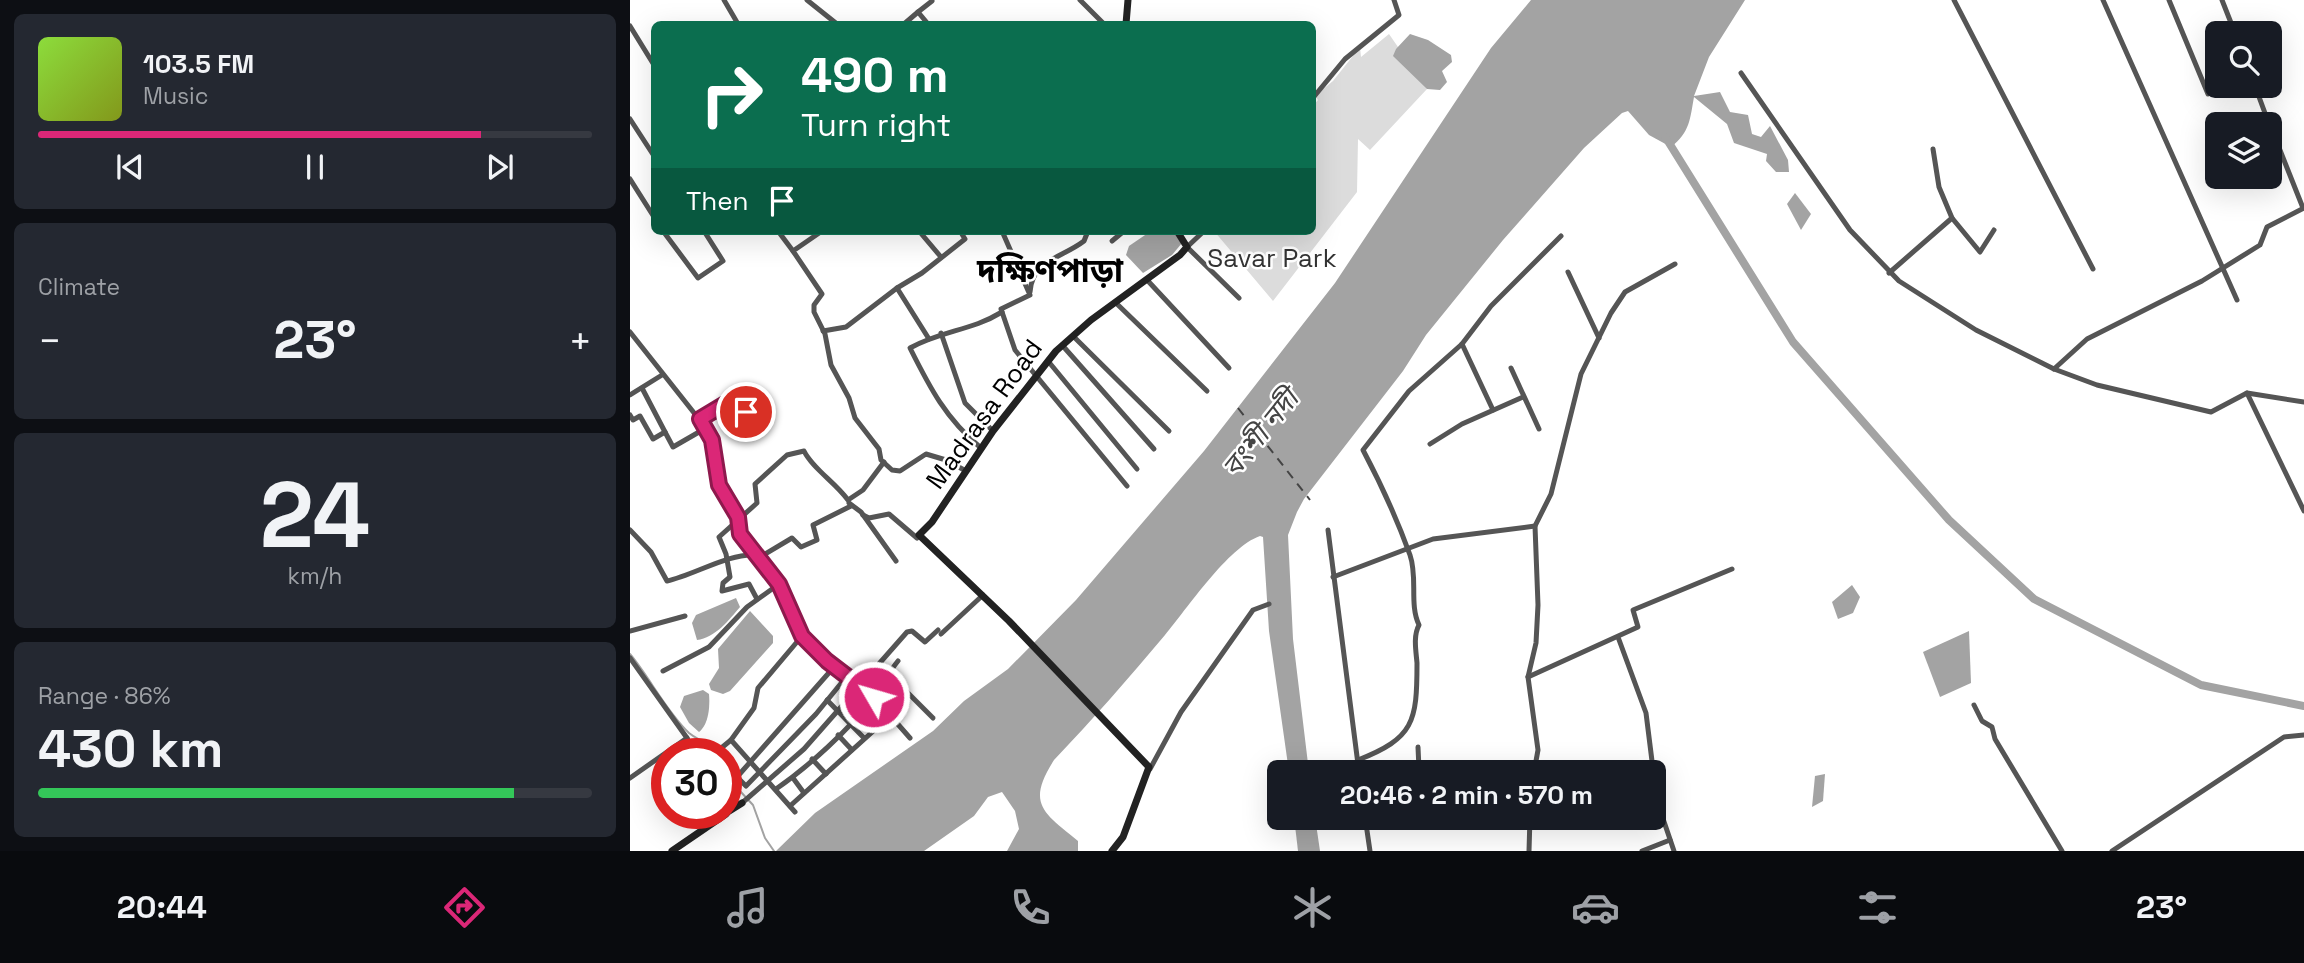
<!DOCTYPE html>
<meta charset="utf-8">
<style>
:root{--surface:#171b24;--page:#242831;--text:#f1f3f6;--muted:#9ea1a6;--line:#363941;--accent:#db2777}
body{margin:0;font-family:"Space Grotesk","Noto Sans Bengali",sans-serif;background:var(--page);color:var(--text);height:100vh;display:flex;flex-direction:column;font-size:26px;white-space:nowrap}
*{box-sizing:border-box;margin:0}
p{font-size:23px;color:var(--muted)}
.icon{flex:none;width:38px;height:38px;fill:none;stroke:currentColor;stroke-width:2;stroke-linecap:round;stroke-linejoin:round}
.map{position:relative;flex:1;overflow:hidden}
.sheet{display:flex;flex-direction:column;gap:14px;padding:14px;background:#0d0f14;width:630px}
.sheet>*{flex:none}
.banner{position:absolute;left:21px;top:21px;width:665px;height:214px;border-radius:10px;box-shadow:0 7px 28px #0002;background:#0b6e4f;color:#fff;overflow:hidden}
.controls{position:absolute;left:1575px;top:21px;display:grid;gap:14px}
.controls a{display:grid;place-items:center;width:77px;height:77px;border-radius:10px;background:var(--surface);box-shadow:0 7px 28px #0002;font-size:35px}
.speed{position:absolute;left:21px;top:738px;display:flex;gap:14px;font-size:35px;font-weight:700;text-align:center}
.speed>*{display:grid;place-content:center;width:91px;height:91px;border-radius:50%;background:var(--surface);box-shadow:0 7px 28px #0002;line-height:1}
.speed .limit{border:10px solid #d22;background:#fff;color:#111}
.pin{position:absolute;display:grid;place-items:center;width:60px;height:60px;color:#fff;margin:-30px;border:4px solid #fff;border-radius:50%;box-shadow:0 2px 7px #0007}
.me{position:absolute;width:77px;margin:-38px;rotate:308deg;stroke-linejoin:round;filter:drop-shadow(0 0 5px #0008)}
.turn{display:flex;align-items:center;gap:24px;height:147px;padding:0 35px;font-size:32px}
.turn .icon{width:91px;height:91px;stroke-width:2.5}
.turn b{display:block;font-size:49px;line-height:60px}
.then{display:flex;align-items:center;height:66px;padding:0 35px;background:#0003;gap:14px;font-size:26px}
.big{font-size:52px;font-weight:700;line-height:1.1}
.sheet .widget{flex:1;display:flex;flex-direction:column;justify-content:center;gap:10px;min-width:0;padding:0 24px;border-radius:10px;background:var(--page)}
.sheet .dial{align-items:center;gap:0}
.dial b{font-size:91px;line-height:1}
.song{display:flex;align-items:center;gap:21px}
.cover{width:84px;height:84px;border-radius:10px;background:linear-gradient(135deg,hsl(90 70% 55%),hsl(70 70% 35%))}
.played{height:7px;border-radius:4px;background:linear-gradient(90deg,var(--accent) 80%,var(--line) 80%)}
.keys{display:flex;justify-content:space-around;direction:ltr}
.heat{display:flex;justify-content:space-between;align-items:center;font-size:38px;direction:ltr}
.charge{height:10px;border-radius:5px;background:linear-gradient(90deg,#34c759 86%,var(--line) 0)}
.trip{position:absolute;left:637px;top:760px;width:399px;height:70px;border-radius:10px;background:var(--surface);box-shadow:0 7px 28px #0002;font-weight:700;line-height:70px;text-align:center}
.tab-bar{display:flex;height:112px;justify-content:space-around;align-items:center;background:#090b0e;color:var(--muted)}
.tab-bar .icon{width:49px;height:49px}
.tab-bar .selected{color:var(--accent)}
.tab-bar b{font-size:32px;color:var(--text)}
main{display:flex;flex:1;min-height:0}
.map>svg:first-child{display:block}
.green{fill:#dcdcdc}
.water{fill:#a3a3a3}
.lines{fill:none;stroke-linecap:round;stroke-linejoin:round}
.stream{stroke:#a3a3a3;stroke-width:2}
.river{stroke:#a3a3a3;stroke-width:8}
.ferry{stroke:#444;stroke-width:2;stroke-dasharray:9 7;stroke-linecap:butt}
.street{stroke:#555;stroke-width:5}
.secondary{stroke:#222;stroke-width:7}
.route-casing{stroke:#8e194d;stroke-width:18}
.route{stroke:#db2777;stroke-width:12}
.labels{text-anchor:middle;stroke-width:5;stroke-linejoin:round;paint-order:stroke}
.park-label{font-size:26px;fill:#333;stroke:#fff}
.street-label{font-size:26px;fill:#000;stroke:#fff}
.water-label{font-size:28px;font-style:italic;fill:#444;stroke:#fff}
.district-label{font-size:33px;font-weight:bold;fill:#000;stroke:#fff}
</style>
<main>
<section class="sheet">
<div class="widget">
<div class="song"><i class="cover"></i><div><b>103.5 FM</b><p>Music</p></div></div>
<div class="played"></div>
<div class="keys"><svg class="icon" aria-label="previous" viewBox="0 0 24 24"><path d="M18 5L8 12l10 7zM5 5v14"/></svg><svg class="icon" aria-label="pause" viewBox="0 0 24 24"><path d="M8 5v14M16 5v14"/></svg><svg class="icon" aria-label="next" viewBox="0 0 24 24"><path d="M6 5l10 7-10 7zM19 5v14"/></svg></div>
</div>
<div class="widget"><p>Climate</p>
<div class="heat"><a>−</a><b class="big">23°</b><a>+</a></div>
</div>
<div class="widget dial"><b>24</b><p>km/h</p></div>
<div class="widget"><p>Range · 86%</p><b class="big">430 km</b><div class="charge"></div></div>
</section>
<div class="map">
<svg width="1674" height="851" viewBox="0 0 1674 851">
<rect width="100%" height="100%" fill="#fff"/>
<path class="green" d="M 759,34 L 797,89 L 740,150 L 728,139 L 727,192 L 643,301 L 584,231 L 682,231 L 682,107 L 688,100 L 685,96 L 703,81 L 730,47 L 731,57 Z"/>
<g class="water">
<path d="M 901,0 L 1115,0 L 1079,57 L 1064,96 L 1090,92 L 1100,112 L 1118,115 L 1122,134 L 1131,137 L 1140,126 L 1158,160 L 1159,172 L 1146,172 L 1136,161 L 1137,154 L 1104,143 L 1097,124 L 1064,97 C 1060,119 1060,132 1041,147 L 1019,135 L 998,111 L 992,113 L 954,148 L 873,240 L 796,335 L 773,371 L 674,499 L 667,512 L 658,535 L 663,639 L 679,772 L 659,772 L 639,631 L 633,537 L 630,536 C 598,547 557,609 535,635 C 499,678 462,720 424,760 C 396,804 413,812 448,841 L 448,851 L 377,851 L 389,829 L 385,811 L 372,792 L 358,797 L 344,816 L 294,851 L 146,851 L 185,813 L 303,731 L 334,701 L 378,669 L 446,600 L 574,451 L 705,283 L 861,48 Z"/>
<path d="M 780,34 L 798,40 L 821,55 L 822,62 L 812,71 L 817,82 L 810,90 L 797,89 L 763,56 L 766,49 Z"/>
<path d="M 1165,193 L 1181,214 L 1171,230 L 1157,204 Z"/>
<path d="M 521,231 L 543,231 L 552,243 L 542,255 L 513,273 L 496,255 L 499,246 Z"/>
<path d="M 1222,585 L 1230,597 L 1223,613 L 1208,619 L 1202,602 Z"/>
<path d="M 106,598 L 110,607 C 99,620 85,638 67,640 L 62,623 L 66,615 Z"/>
<path d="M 120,611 L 143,636 L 143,643 L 100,691 L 93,694 L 81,690 L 79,684 L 89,668 L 88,649 Z"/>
<path d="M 1339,631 L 1341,683 L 1310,697 L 1293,652 Z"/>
<path d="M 73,690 L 79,694 C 80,706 79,724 69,732 L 59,723 L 50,707 L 54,696 Z"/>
<path d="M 1195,774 L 1193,801 L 1182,807 L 1185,776 Z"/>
<path d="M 664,817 L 685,817 L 690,851 L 668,851 Z"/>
</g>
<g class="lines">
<g class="stream">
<path d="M 0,654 C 20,678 36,711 59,733 C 70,742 73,737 82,754"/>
<path d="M 96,776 L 123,805 L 135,838 L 144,851"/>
</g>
<path class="river" d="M 1036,138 L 1163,342 L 1319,520 L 1404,599 L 1571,685 L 1674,706"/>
<path class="ferry" d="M 608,408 L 680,500"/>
<g class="street">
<path d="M 94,0 L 108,24"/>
<path d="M 177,0 L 207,24"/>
<path d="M 450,0 L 474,24"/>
<path d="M 1324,0 L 1463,269"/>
<path d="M 1473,0 L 1607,300"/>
<path d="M 1539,0 L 1578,94"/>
<path d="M 1592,0 L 1605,33"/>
<path d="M 274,24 L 288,12"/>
<path d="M 298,24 L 288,12 L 302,1"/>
<path d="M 0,26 L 24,65"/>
<path d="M 1111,73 L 1220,230 L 1269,281 L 1346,330 L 1424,369 L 1467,385 L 1581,412 L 1617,393 L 1674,402"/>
<path d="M 1625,86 L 1639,124"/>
<path d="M 682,99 L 715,59 L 769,15 L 764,0"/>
<path d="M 0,119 L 24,156"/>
<path d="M 1640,125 L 1673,208"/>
<path d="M 0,179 L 24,217"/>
<path d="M 1322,218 L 1350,252 L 1364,230"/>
<path d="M 33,231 L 68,278 L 93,261 L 74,231"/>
<path d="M 148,231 L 163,251"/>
<path d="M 192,231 L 163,251 L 192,294 L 184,305 L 184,312 L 195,334 L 201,365 L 219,398 L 225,418 L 249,449 L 251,460 L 262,470 L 270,471 L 296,454 L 316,460 L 336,471"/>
<path d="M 289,231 L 311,257"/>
<path d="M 372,231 L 400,295 L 371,309 L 385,350 L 497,486"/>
<path d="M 574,231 L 557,247 L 609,298"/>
<path d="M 482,241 L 494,231"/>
<path d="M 938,272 L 969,338"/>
<path d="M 1259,273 L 1322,218 L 1309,187 L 1303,149"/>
<path d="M 518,281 L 599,368"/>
<path d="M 267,288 L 292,273 L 335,239 L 330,231"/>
<path d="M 400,292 C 402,260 432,258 454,241 L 458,231"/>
<path d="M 486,303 L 577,391"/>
<path d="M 193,331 L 216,327 L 267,288 L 299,339"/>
<path d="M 0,332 L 76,428 L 84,449 L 88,479 L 107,514 L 110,534 L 149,584 L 172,636 L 197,661 L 244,697 L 280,738"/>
<path d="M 311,333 L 335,403 L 363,431"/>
<path d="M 443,336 L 539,431"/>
<path d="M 832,344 L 863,410"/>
<path d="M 432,345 L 524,449"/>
<path d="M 418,361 L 507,469"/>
<path d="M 881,368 L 909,429"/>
<path d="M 1424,369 L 1457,339 L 1572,281 L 1630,245 L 1637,227 L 1674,208"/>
<path d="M 12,388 L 35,432"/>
<path d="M 1617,393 L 1674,511"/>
<path d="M 0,395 L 32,375"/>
<path d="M 0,415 L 3,420 L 10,416 L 23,439 L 35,432 L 43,447 L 76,428"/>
<path d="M 70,419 L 95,403 L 105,410 L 112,406 L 116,412 L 126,402"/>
<path d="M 800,444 L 832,424 L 893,397"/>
<path d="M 351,448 C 316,419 300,388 280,348 C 313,330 341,331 372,312"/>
<path d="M 219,503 L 231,512 L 266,561"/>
<path d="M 233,515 L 239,518 L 259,514 L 287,538"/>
<path d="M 0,530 L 21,552 L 37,581 C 64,575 99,553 125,555"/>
<path d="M 698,530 L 729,772"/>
<path d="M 130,557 L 162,538 L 171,547 L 187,540 L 183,525 L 221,506"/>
<path d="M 703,577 L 803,539 L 905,526"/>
<path d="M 127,599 L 119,584 L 92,591 L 93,583 L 100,577 L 96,554 L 89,537 L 127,503 L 125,484 L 157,455 L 174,451 C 183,469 205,482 218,500 L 233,490 L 254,462"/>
<path d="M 0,631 L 55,616"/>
<path d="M 311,634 L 353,595"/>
<path d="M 988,637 L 1016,713 L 1027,801 L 1044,851"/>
<path d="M 0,658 L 57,738"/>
<path d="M 204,667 L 107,777 L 116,786 L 186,714 L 217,676"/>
<path d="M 33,671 L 79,647 L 117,607 L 149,584"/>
<path d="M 258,673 L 303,718"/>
<path d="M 898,677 L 1008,627 L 1003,610 L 1102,569"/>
<path d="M 197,700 L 234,738"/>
<path d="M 1344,705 L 1352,721 L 1362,727 L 1365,739 L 1432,851"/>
<path d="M 208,735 L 222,750"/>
<path d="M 84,754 L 101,740"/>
<path d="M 182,759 L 196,774"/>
<path d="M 728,760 C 784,738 787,722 787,663 C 786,651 783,636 789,625 C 779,604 788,578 780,555 C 767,519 751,484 733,450 L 779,391 L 832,344 L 861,306 L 931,236"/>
<path d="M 520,769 L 551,712 L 623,610 L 639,604"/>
<path d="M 782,772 L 789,769 L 788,747"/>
<path d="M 904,772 L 908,750 L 898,677 L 906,643 L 908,605 L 905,526 L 921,494 L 951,374 L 981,313 L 995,292 L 1045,264"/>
<path d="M 0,778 L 57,738 L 65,754"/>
<path d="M 163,778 L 174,793"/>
<path d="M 146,789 C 178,767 220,729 243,698 C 252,686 258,673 268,661"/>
<path d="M 112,803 L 174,749 L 277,632 L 282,631 L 295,642 L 308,630"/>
<path d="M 160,806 L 260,716"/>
<path d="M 165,812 L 101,740 L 124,708 L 128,688 L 172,636"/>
<path d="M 735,817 L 740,851"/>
<path d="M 899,851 L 900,817"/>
<path d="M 1012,851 L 1040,840"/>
<path d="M 1482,851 L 1654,737 L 1674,735"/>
</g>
<g class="secondary">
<path d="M 496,24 L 498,0"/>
<path d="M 96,813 L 112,803"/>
<path d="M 42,851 L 96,814"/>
<path d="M 482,851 L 493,837 L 519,767 L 379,621 L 289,535 L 302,522 L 363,431 L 426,351 L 461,320 L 550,255 L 557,247 L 547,231"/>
</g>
</g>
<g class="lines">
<defs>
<path id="route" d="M 116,412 L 112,406 L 105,410 L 95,404 L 70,419 L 82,440 L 89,485 L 108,517 L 110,534 L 149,584 L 172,636 L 197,661 L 244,697"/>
</defs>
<use href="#route" class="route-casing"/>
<use href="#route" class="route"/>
</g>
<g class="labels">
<g class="park-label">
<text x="642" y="267">Savar Park</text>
</g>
<g class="street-label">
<text transform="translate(354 414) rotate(-54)" y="9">Madrasa Road</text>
</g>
<g class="water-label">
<text transform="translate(630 433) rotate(-51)" y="10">বংশী নদী</text>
</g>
<g class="district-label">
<text x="420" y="282">দক্ষিণপাড়া</text>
</g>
</g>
</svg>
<div class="controls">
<a><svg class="icon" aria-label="search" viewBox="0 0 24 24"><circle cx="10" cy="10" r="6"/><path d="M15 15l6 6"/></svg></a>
<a><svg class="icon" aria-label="layers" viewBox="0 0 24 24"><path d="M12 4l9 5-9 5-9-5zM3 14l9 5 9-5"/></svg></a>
</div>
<div class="speed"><div class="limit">30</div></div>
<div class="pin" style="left:116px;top:412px;background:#d93025"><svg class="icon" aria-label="arrive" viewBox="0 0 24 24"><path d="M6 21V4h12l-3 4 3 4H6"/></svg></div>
<svg class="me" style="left:244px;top:697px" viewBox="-20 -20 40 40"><circle r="17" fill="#db2777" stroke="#fff" stroke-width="3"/><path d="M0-11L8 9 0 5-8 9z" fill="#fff"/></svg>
<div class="trip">20:46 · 2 min · 570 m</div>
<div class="banner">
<div class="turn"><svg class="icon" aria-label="right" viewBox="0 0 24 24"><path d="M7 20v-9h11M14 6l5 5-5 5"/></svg><div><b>490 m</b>Turn right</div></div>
<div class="then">Then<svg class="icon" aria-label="arrive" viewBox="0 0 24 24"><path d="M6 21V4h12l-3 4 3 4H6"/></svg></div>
</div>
</div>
</main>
<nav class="tab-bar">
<b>20:44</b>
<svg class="icon selected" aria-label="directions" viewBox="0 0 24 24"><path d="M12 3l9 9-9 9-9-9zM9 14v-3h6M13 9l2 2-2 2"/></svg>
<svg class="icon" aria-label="music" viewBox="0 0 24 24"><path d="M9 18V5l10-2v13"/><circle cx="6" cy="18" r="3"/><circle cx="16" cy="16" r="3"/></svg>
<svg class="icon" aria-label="phone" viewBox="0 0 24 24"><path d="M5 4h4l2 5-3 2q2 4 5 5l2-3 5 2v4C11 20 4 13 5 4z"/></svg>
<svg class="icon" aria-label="climate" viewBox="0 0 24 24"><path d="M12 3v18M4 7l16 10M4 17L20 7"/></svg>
<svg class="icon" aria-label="car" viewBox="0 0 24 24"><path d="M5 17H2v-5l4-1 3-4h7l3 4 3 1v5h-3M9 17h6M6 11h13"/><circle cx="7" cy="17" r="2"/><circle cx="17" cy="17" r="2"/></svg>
<svg class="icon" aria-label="filters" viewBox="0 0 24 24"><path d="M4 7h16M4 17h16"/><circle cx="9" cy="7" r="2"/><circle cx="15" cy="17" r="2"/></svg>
<b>23°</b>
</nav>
